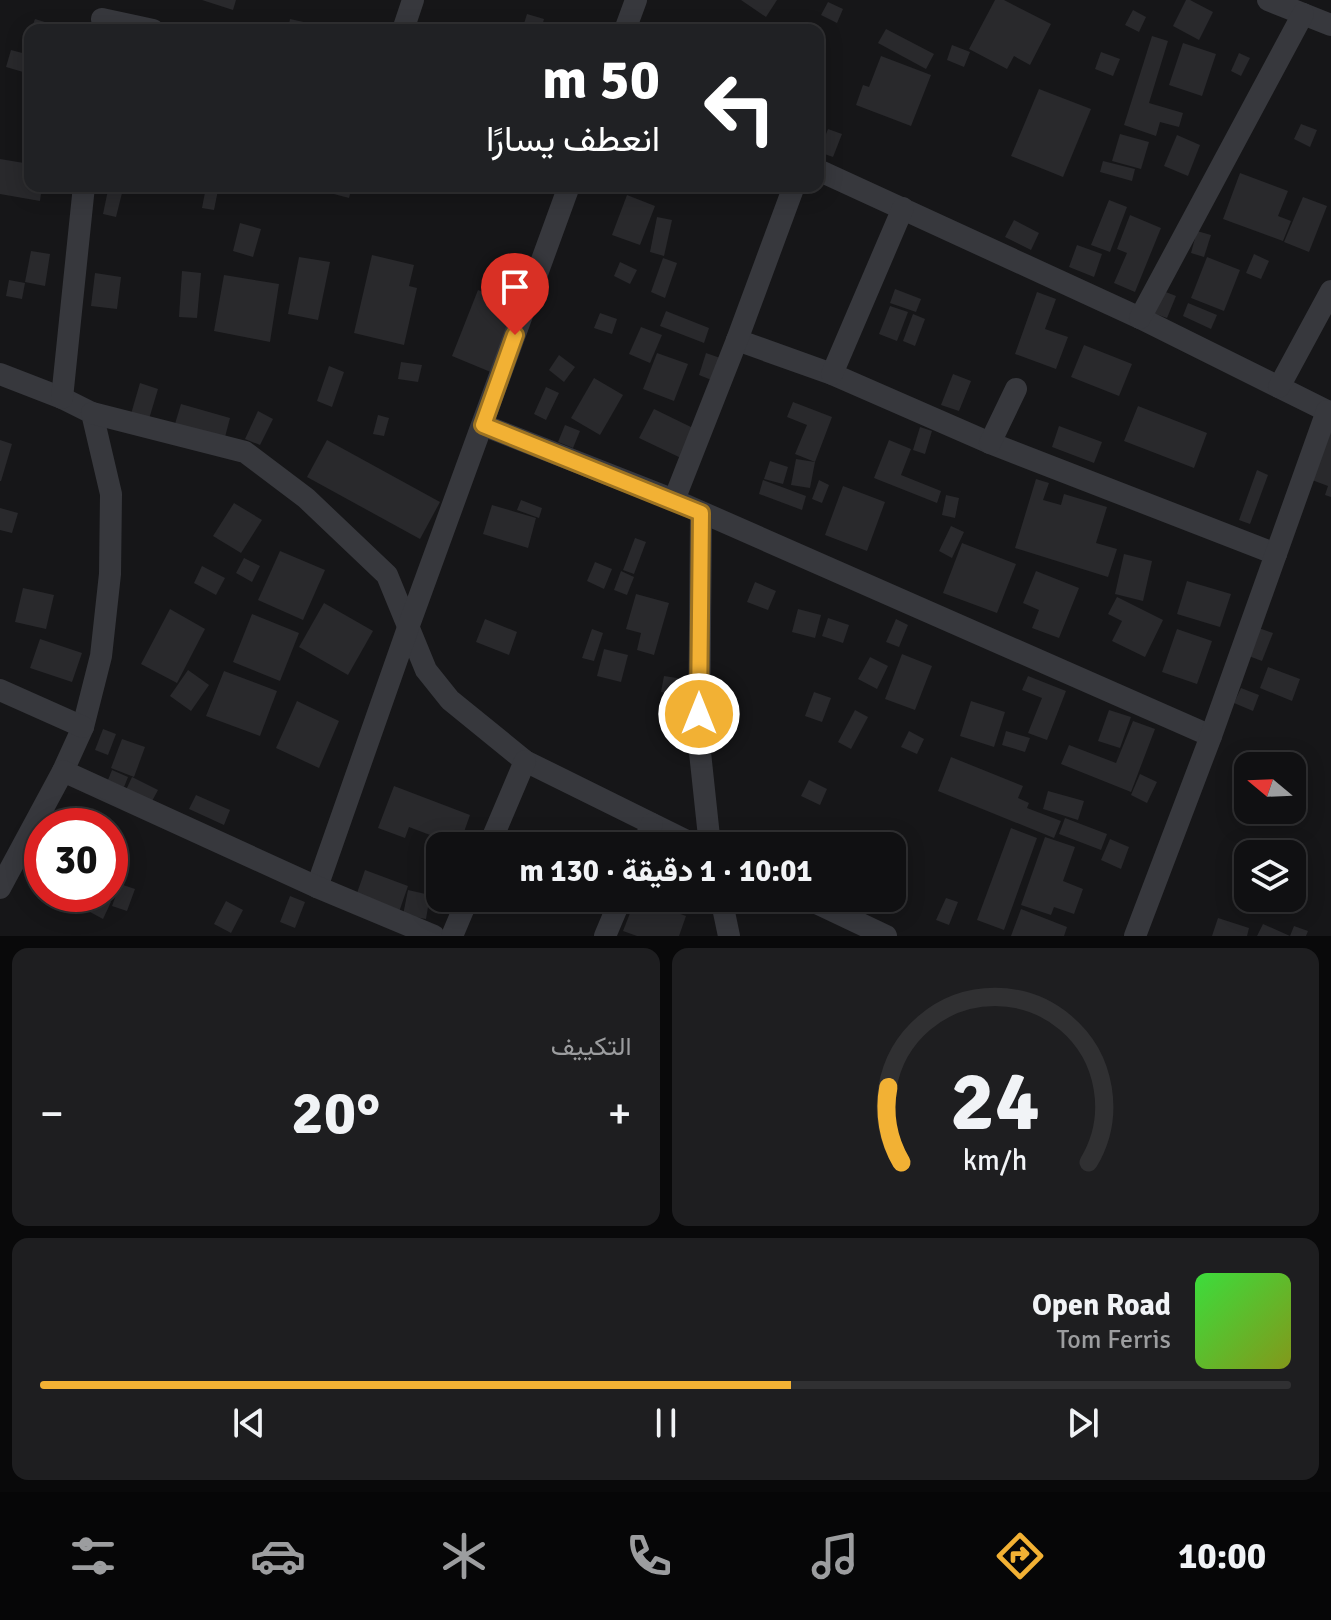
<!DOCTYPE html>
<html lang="ar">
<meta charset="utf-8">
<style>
:root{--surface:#101012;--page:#1e1e20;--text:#f1f3f6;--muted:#9c9d9f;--line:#303032;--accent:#f2b134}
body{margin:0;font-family:Signika,Vazirmatn,sans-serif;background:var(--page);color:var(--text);direction:rtl;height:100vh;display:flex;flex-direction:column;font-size:30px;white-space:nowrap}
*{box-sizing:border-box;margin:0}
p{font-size:26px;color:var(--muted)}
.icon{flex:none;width:44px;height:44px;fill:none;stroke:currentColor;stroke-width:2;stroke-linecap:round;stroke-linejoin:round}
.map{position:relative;height:936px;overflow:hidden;direction:ltr}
.side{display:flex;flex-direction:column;gap:12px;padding:12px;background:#09090a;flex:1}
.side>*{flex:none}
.banner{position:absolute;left:24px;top:24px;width:800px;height:168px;border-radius:16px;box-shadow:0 4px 20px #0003,0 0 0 2px var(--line);direction:rtl;background:#202124;color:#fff;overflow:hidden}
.needle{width:52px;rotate:289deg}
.controls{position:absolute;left:1234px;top:752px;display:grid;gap:16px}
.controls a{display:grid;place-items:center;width:72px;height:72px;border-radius:16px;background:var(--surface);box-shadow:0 4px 20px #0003,0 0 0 2px var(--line);font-size:40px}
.speed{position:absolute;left:24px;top:808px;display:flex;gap:16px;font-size:40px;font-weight:700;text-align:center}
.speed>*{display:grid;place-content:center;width:104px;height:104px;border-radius:50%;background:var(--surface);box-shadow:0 4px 20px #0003,0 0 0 2px var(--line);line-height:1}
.speed .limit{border:12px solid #d22;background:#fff;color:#111}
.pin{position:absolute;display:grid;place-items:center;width:68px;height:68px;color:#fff;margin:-82px -34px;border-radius:50% 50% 50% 0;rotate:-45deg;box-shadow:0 0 8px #0007}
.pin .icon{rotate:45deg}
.me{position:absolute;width:88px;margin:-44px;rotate:0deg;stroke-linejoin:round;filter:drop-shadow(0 0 6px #0008)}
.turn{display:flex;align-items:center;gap:28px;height:168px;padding:0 32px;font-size:36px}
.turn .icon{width:104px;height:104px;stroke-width:2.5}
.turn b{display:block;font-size:56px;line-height:68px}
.big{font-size:60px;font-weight:800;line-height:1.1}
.side .card{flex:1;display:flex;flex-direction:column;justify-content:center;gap:12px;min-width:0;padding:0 28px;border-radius:16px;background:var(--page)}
.side .dial{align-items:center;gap:0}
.dial svg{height:208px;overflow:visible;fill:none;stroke:var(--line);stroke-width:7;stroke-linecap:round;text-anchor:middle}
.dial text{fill:var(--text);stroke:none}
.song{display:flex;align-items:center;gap:24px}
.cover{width:96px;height:96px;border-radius:12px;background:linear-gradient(135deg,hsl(120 70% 55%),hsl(70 70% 35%))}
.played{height:8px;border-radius:4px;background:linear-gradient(90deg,var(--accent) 60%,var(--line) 60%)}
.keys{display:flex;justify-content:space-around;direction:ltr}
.heat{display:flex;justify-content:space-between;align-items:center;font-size:44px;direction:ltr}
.side .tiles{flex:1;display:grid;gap:12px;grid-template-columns:1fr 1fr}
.card:last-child{grid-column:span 2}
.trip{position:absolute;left:426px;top:832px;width:480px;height:80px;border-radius:16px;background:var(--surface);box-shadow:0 4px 20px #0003,0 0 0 2px var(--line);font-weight:800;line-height:80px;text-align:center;direction:rtl}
.menu{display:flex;height:128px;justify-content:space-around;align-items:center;background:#060607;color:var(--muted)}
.menu .icon{width:56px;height:56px}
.menu .selected{color:var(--accent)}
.menu b{font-size:36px;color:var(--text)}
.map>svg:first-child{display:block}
.building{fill:#29292c}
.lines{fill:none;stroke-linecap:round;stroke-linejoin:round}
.minor{stroke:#37383d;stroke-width:22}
.route-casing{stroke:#9d7322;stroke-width:20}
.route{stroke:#f2b134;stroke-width:14}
</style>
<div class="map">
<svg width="1331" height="936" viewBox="0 0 1331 936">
<rect width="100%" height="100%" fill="#161618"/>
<g class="building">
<path d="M 202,0 L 236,0 L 233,10 Z"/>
<path d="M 741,0 L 777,0 L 766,17 Z"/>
<path d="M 995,0 L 1004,0 L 1051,24 L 1030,65 L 1014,56 L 1007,69 L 969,49 Z"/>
<path d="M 1186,0 L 1190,0 L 1213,12 L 1199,40 L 1173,26 Z"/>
<path d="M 828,2 L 843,9 L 837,23 L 821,15 Z"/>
<path d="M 1133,10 L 1146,17 L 1139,32 L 1125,25 Z"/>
<path d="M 527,14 L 544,19 L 541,30 L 522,30 Z"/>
<path d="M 35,19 L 58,26 L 57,30 L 31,30 Z"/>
<path d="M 290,19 L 308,23 L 306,30 L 288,30 Z"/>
<path d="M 886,29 L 934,54 L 926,69 L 878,43 Z"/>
<path d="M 1152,36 L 1168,41 L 1149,103 L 1183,113 L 1179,127 L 1160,122 L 1156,136 L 1124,125 Z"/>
<path d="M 1183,43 L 1216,54 L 1202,96 L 1169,85 Z"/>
<path d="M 952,45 L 970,52 L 964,67 L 947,60 Z"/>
<path d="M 11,50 L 30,55 L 30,74 L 6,67 Z"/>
<path d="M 1101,52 L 1120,59 L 1113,76 L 1095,69 Z"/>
<path d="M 1239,53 L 1250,58 L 1241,76 L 1231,71 Z"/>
<path d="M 881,56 L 931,75 L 911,126 L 856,105 L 863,85 L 869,87 Z"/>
<path d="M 1039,89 L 1091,109 L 1063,177 L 1011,156 Z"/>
<path d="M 1301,124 L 1317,130 L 1310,147 L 1294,139 Z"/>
<path d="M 828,129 L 842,134 L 833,157 L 819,152 Z"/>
<path d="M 1120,134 L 1149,142 L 1141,169 L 1112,161 Z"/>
<path d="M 1177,135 L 1200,145 L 1188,176 L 1164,166 Z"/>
<path d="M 0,159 L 30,164 L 30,186 L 42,186 L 40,201 L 0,194 Z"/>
<path d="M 1103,161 L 1135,169 L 1132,181 L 1100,172 Z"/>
<path d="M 1240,173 L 1288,191 L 1278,216 L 1291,221 L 1283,241 L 1223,219 Z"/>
<path d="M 271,186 L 308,186 L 307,192 L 271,189 Z"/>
<path d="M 316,186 L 352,186 L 349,198 L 315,189 Z"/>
<path d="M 206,187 L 218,190 L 214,210 L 202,208 Z"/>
<path d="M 108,190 L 122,193 L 116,217 L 103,214 Z"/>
<path d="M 627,195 L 655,206 L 640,245 L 612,235 Z"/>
<path d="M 1303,197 L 1327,206 L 1309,252 L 1284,242 Z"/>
<path d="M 1109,200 L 1127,207 L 1110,252 L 1091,245 Z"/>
<path d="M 1130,215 L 1161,228 L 1135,292 L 1114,283 L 1127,253 L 1117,249 Z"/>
<path d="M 657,217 L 672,220 L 664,256 L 650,252 Z"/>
<path d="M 1014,220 L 1039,233 L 1031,250 L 1005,237 Z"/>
<path d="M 240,223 L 261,229 L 253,257 L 233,251 Z"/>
<path d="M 1197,231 L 1211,235 L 1204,257 L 1191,253 Z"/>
<path d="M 1077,245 L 1102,254 L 1094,277 L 1069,267 Z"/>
<path d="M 31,251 L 50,254 L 45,286 L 25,282 Z"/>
<path d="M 1254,254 L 1269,261 L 1261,279 L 1246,273 Z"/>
<path d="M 372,255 L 414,265 L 409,286 L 417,288 L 404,345 L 354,333 Z"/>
<path d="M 299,257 L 330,262 L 318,320 L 288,314 Z"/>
<path d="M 1207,257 L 1240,270 L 1224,311 L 1191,298 Z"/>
<path d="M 663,258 L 677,263 L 665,298 L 651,292 Z"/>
<path d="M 620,262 L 637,270 L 630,284 L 614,276 Z"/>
<path d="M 182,271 L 201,273 L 197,318 L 179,317 Z"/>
<path d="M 95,273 L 121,277 L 117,309 L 91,306 Z"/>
<path d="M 224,275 L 279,284 L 270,342 L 214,331 Z"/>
<path d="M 9,280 L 25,283 L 22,299 L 6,296 Z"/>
<path d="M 1153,287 L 1176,296 L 1167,318 L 1144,310 Z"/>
<path d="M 895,289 L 921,299 L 916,312 L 890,303 Z"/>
<path d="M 478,290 L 519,306 L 493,373 L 452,356 Z"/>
<path d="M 1037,292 L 1056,299 L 1045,329 L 1068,337 L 1056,369 L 1015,354 Z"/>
<path d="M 1188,303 L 1217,315 L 1211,329 L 1183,316 Z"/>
<path d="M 890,306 L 908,312 L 897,341 L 879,334 Z"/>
<path d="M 666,311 L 709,328 L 704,343 L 660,326 Z"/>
<path d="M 600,313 L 617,319 L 612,334 L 594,328 Z"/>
<path d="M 913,314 L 925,319 L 915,346 L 903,341 Z"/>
<path d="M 641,327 L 662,335 L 650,363 L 629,354 Z"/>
<path d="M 1084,345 L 1132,364 L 1119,396 L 1071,377 Z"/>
<path d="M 657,353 L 688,364 L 674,401 L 643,389 Z"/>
<path d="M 706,353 L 723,359 L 714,381 L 699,375 Z"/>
<path d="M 559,355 L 575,367 L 564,382 L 549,370 Z"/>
<path d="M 401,362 L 422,365 L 418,382 L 398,379 Z"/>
<path d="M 329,366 L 344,372 L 332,407 L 317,401 Z"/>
<path d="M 953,374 L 971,381 L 959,411 L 941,405 Z"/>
<path d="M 594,378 L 623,395 L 600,435 L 571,418 Z"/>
<path d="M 140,383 L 158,389 L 149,419 L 131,414 Z"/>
<path d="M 546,387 L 559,393 L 546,420 L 534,414 Z"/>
<path d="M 793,402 L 832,417 L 815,462 L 795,454 L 807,425 L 787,417 Z"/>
<path d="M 181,404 L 230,418 L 225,437 L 175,424 Z"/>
<path d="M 1138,406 L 1207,433 L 1194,468 L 1124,441 Z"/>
<path d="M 654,409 L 695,429 L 681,458 L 639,438 Z"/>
<path d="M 258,411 L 273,419 L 260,445 L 245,439 Z"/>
<path d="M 378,415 L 389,418 L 384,436 L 373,434 Z"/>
<path d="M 565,425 L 580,431 L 573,448 L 558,442 Z"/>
<path d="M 1059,426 L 1102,442 L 1094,463 L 1052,447 Z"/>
<path d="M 920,427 L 932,431 L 925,454 L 913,450 Z"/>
<path d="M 1331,430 L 1331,497 L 1325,495 L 1328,486 L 1312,480 Z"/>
<path d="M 0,440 L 12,444 L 1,481 L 0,481 Z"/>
<path d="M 327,440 L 440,502 L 420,539 L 307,477 Z"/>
<path d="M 889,440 L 911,449 L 901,475 L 941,491 L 937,503 L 874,478 Z"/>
<path d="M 796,459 L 815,462 L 810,488 L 791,485 Z"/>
<path d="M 770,461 L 788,467 L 783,484 L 764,479 Z"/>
<path d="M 1257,470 L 1268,475 L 1250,524 L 1239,520 Z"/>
<path d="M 1036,479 L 1049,483 L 1043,500 L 1061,505 L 1064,494 L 1107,507 L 1096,543 L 1117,549 L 1108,577 L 1015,548 Z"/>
<path d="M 763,480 L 806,496 L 802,510 L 759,494 Z"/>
<path d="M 819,480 L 829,485 L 822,503 L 812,499 Z"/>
<path d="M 843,486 L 885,502 L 867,551 L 825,535 Z"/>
<path d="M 946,495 L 959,498 L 955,518 L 942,515 Z"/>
<path d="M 521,500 L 542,508 L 539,518 L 517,510 Z"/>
<path d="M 234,503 L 262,520 L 241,553 L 213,536 Z"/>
<path d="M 492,505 L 536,518 L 528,548 L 483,534 Z"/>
<path d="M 0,508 L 18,513 L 12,533 L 0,530 Z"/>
<path d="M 951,526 L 964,532 L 952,558 L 939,551 Z"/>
<path d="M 635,538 L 646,542 L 634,574 L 623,570 Z"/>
<path d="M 962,543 L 1016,564 L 997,613 L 943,593 Z"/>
<path d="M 280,551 L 325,570 L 303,620 L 258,600 Z"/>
<path d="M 1124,554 L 1152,561 L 1143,601 L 1115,594 Z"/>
<path d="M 244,558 L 260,566 L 252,582 L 236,573 Z"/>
<path d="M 595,562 L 612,569 L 604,589 L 587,581 Z"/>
<path d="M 202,566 L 225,578 L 216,595 L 194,583 Z"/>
<path d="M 621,571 L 634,577 L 627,595 L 614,590 Z"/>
<path d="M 1036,571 L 1079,588 L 1059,638 L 1032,628 L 1039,610 L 1023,603 Z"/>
<path d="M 1187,581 L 1231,594 L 1220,627 L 1177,614 Z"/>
<path d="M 755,582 L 776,591 L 768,610 L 747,602 Z"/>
<path d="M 23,588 L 54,595 L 46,629 L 15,622 Z"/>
<path d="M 636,594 L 669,603 L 654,655 L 637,650 L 641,633 L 626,629 Z"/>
<path d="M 1117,597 L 1163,620 L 1145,657 L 1112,641 L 1122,621 L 1108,614 Z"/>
<path d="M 324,603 L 373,631 L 348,675 L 299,647 Z"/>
<path d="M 170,609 L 205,629 L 177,683 L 141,664 Z"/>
<path d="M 798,609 L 821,615 L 815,638 L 792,632 Z"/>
<path d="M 252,614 L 299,633 L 280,681 L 233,662 Z"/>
<path d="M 828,618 L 849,625 L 843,643 L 822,636 Z"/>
<path d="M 485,619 L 517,632 L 509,655 L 476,642 Z"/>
<path d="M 896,619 L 908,625 L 899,647 L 886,642 Z"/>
<path d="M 1256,627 L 1273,633 L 1262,661 L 1246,655 Z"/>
<path d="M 592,629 L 603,633 L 594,661 L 582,658 Z"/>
<path d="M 1177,629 L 1212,641 L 1197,684 L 1162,672 Z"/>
<path d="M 40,639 L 82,653 L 72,682 L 30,668 Z"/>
<path d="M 604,649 L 628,655 L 621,682 L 597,676 Z"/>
<path d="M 902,654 L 932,666 L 915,710 L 885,699 Z"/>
<path d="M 870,657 L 888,666 L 877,689 L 858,679 Z"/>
<path d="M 1268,667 L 1300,679 L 1292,701 L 1260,688 Z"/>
<path d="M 188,670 L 209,685 L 191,711 L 170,696 Z"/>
<path d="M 224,671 L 277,691 L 260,736 L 206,716 Z"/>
<path d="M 664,676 L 683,679 L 680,695 L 661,692 Z"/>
<path d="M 1028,676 L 1066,691 L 1047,740 L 1028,733 L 1042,698 L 1022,690 Z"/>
<path d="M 1241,688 L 1259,695 L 1253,711 L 1234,703 Z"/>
<path d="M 814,692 L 831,698 L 822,722 L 805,716 Z"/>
<path d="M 297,701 L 339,721 L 319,768 L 276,748 Z"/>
<path d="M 971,701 L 1005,712 L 994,747 L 960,736 Z"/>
<path d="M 855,710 L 868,717 L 851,749 L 838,742 Z"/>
<path d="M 1109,710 L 1131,717 L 1120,748 L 1098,741 Z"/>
<path d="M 1133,721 L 1155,729 L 1131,792 L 1061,764 L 1069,745 L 1116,763 Z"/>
<path d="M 103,729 L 116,734 L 108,755 L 95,750 Z"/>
<path d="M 909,731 L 924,739 L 917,754 L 901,747 Z"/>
<path d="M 1006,731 L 1030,738 L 1025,752 L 1002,745 Z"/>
<path d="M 122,739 L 145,747 L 134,777 L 111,768 Z"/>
<path d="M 1258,750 L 1273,755 L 1270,766 L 1253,766 Z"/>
<path d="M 951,757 L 1023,786 L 1018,798 L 1029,803 L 1027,808 L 1061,821 L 1054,838 L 938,791 Z"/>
<path d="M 1274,758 L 1308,767 L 1297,805 L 1292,803 L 1292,766 L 1272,766 Z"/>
<path d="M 112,770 L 128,777 L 124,787 L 108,780 Z"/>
<path d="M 1140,774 L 1157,782 L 1147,803 L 1131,795 Z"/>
<path d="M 132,777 L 158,790 L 151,803 L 126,790 Z"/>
<path d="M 809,780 L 827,789 L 820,805 L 801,796 Z"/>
<path d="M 394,786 L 470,815 L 459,846 L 409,827 L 405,838 L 378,828 Z"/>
<path d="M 1048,791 L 1084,801 L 1078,820 L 1043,809 Z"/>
<path d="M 196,795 L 230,810 L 224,825 L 189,809 Z"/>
<path d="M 94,816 L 117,826 L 115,826 L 110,837 L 110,826 L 90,826 Z"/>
<path d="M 1065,818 L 1107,834 L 1101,850 L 1059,834 Z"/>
<path d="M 1011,828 L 1037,838 L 1004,930 L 977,920 Z"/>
<path d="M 1045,837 L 1075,847 L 1063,881 L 1083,889 L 1074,914 L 1054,907 L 1051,915 L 1021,905 Z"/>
<path d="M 1110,839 L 1129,847 L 1121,869 L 1101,860 Z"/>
<path d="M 110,842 L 123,846 L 110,881 Z"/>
<path d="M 365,870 L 408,886 L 399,912 L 356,896 Z"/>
<path d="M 120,884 L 135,889 L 127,911 L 112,906 Z"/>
<path d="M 408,890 L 430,895 L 426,919 L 403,915 Z"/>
<path d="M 98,895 L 111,902 L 103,919 L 90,912 Z"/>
<path d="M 290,896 L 305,902 L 295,928 L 280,922 Z"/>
<path d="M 636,898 L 686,916 L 679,936 L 637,936 L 623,931 Z"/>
<path d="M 666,898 L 694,898 L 689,910 L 665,901 Z"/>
<path d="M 946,898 L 958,902 L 949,925 L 936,920 Z"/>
<path d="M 226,901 L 243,910 L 231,933 L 214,924 Z"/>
<path d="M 1021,909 L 1067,927 L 1064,936 L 1011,936 Z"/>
<path d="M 1218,918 L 1249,928 L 1247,936 L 1212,936 Z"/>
<path d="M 1263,924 L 1290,936 L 1294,926 L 1308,931 L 1306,936 L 1257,936 Z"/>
</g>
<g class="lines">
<g class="minor">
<path d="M 1268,0 L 1331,25"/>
<path d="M 102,19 L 153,30"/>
<path d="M 403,30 L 413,0"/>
<path d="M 625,30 L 636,0"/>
<path d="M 818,170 L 1140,318 L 1327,411"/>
<path d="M 1140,318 L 1303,14"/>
<path d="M 737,340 L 832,374 L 990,443 L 1276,554"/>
<path d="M 0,374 L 62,398 L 92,413 L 111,494 L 110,574 L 101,656 L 83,727 L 63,771"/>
<path d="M 832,374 L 903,208"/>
<path d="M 1279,387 L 1331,291"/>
<path d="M 62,398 L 84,186"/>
<path d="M 92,413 L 245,452 L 306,498 L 387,575 L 426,670 L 450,700 L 525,761 L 697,846"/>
<path d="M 483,425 L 674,500 L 1211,736"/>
<path d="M 990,443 L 1016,389"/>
<path d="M 674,500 L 737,340 L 794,186"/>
<path d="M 701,513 L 699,743 L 710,846"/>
<path d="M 0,690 L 83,727"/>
<path d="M 489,846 L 525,761"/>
<path d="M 642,846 L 652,824"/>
<path d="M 317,887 L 409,625 L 569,186"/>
<path d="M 0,888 L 63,771 L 317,887 L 434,936"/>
<path d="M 721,898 L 729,936"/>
<path d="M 806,898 L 886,936"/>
<path d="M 452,936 L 468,898"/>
<path d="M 605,936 L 621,898"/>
<path d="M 1135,936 L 1211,736 L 1327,411 L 1331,413"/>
</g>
</g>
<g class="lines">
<defs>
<path id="route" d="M 515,335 L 483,425 L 701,513 L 699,714"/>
</defs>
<use href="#route" class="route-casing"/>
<use href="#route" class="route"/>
</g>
</svg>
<div class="controls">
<a><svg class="needle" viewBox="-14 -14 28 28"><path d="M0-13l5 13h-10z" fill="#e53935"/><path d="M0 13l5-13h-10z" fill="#9c9d9f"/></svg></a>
<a><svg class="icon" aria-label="layers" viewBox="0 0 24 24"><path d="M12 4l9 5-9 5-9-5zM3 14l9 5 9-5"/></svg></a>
</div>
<div class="speed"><div class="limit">30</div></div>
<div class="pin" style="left:515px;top:335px;background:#d93025"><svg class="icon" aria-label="arrive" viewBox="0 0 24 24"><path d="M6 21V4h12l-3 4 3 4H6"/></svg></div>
<svg class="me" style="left:699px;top:714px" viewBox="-20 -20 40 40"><circle r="17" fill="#f2b134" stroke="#fff" stroke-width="3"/><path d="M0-11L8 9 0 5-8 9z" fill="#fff"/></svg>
<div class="trip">10:01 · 1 دقيقة · 130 m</div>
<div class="banner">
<div class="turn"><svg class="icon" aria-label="left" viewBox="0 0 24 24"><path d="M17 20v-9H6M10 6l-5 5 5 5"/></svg><div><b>50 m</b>انعطف يسارًا</div></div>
</div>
</div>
<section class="side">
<div class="tiles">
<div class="card dial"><svg viewBox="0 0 100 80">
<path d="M14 69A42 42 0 1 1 86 69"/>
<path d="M14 69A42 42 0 0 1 9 40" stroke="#f2b134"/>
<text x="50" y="56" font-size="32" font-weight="700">24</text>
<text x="50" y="72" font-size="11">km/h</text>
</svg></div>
<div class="card"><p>التكييف</p>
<div class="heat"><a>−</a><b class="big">20°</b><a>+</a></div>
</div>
<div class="card">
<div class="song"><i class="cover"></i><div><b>Open Road</b><p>Tom Ferris</p></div></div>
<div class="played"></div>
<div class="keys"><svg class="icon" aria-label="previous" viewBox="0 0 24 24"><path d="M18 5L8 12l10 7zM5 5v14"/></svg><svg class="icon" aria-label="pause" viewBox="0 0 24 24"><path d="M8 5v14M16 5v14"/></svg><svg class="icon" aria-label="next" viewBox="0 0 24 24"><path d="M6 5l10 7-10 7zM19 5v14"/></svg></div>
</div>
</div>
</section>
<nav class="menu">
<b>10:00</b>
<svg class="icon selected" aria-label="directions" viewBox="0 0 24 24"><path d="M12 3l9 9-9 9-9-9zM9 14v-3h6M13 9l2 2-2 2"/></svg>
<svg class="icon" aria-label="music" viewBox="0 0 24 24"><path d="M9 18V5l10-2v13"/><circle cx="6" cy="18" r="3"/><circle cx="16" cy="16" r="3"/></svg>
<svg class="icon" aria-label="phone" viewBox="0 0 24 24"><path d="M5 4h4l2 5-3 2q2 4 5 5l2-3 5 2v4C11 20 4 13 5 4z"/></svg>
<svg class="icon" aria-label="climate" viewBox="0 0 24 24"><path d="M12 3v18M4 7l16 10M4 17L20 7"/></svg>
<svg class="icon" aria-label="car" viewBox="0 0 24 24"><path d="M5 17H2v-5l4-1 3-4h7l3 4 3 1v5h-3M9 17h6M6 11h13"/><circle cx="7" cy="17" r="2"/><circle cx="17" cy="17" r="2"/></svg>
<svg class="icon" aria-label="filters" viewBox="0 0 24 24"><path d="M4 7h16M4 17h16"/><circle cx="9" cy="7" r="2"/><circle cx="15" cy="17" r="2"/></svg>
</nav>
